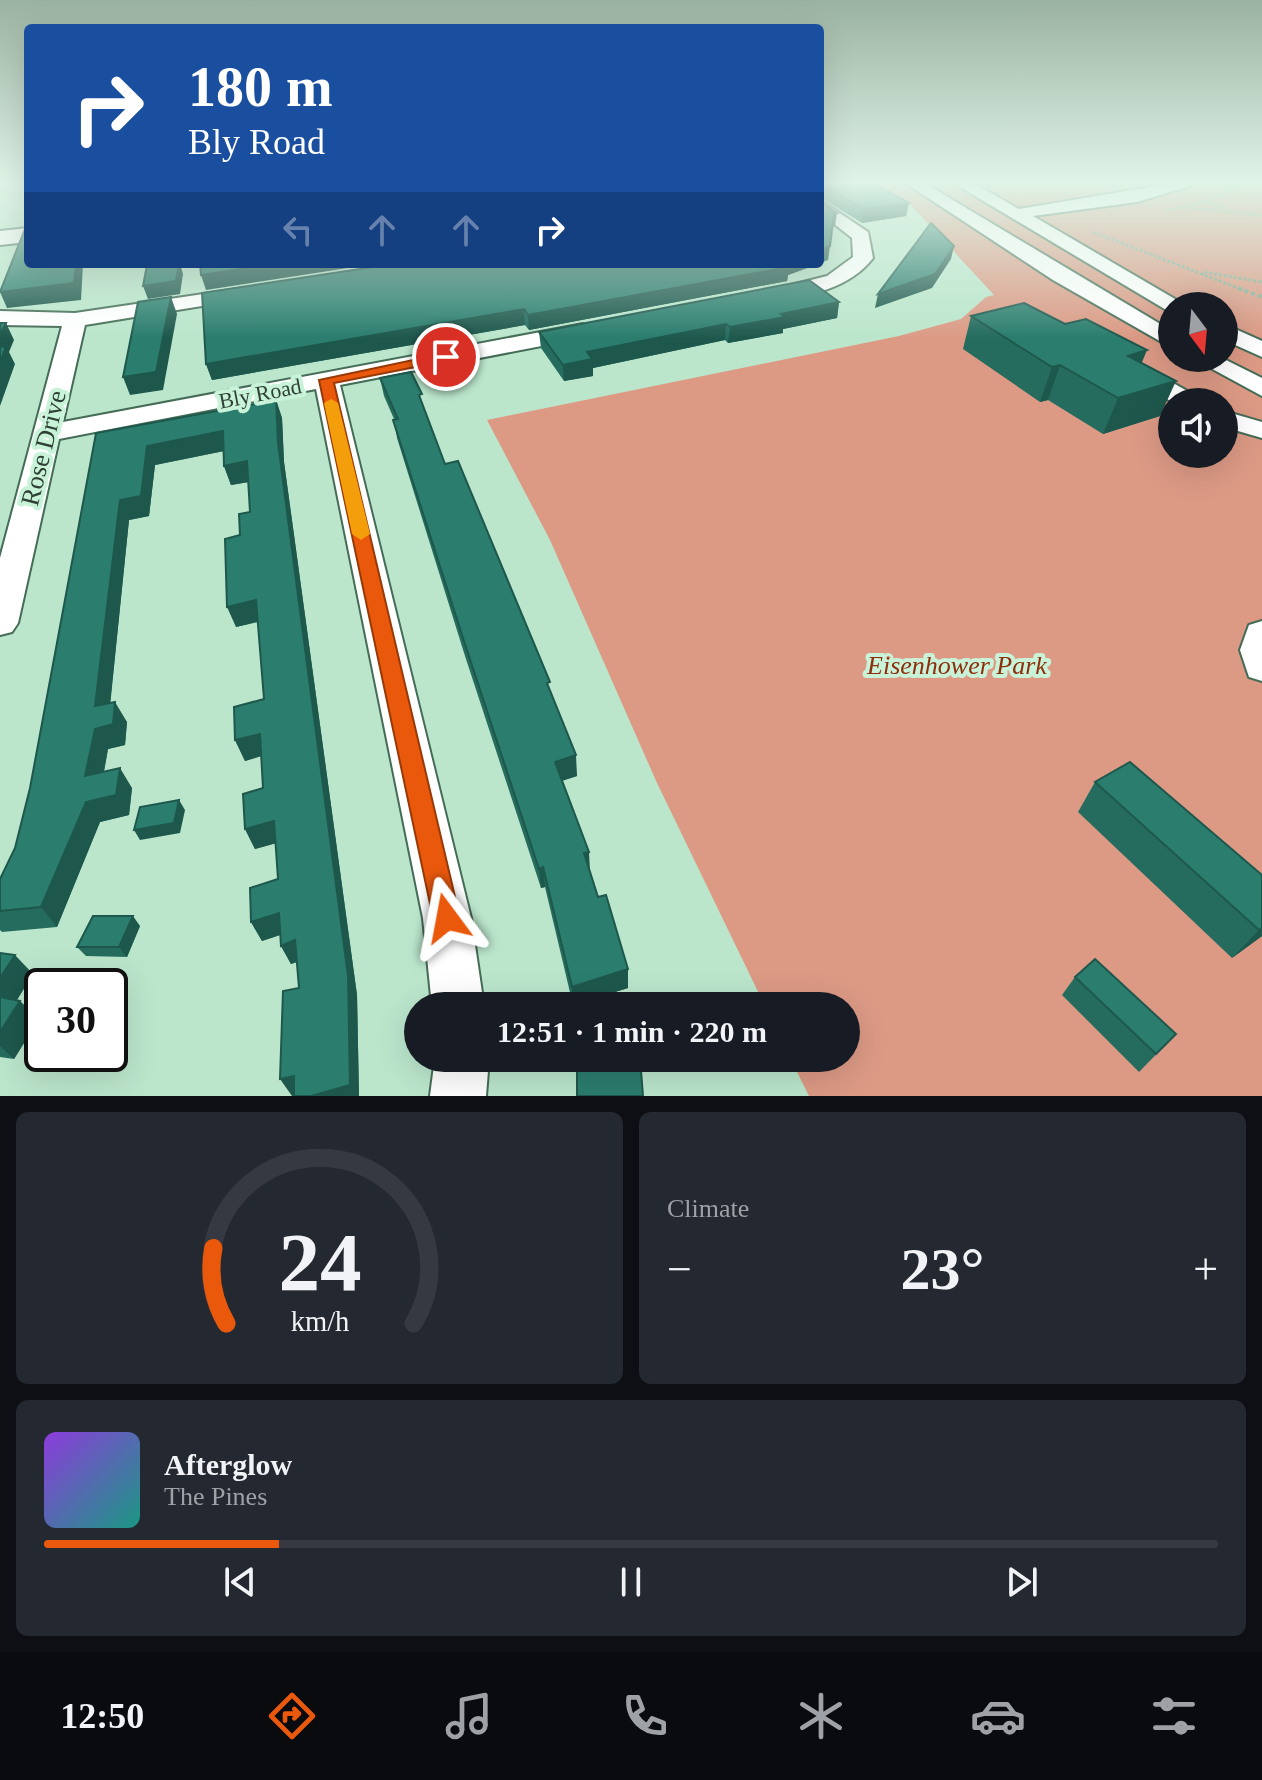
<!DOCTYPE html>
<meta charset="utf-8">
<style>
:root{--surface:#171b24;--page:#242831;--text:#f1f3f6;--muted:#9ea1a6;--line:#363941;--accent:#ea580c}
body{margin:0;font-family:Georgia,serif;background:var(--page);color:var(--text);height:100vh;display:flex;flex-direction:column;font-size:30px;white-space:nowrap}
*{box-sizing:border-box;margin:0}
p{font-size:26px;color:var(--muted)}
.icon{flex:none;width:44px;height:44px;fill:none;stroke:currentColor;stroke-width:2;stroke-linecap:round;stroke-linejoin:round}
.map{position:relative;height:1096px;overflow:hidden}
.details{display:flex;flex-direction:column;gap:16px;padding:16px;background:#0d0f14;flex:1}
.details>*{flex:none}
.guide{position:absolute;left:24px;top:24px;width:800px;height:244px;border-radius:8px;box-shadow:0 8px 32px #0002;background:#1a4fa0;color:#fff;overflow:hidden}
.needle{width:52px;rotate:164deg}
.buttons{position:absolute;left:1158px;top:292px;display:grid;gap:16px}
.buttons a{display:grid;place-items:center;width:80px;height:80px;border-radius:50%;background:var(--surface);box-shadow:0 8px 32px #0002;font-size:40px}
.speed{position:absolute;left:24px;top:968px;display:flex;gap:16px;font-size:40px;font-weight:700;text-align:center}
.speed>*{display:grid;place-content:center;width:104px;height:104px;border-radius:50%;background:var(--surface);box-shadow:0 8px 32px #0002;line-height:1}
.speed .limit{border:4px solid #111;border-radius:12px;background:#fff;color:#111}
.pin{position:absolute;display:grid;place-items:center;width:68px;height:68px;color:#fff;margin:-34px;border:4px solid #fff;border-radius:50%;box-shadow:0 2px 8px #0007}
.me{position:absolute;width:88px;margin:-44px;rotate:347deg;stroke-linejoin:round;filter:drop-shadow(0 0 6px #0008)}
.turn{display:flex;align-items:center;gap:28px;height:168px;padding:0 32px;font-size:36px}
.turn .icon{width:104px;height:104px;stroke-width:2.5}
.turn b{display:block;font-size:56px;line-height:68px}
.lanes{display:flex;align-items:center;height:76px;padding:0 32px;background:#0003;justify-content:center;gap:40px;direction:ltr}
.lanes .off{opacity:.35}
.big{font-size:60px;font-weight:800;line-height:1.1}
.details .widget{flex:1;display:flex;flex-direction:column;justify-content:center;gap:12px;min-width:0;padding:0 28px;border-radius:12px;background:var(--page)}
.details .dial{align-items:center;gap:0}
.dial svg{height:208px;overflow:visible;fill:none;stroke:var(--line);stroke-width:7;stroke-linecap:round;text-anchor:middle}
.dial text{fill:var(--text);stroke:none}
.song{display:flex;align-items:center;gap:24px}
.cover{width:96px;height:96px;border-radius:12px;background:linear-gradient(135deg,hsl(270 70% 55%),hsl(170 70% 35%))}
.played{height:8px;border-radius:4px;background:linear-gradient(90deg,var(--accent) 20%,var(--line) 20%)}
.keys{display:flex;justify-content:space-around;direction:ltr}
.heat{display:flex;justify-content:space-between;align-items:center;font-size:44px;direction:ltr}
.details .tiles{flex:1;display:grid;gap:16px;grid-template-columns:1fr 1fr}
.widget:last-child{grid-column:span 2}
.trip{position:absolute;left:404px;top:992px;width:456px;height:80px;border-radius:40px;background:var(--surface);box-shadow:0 8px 32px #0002;font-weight:800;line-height:80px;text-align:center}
.tab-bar{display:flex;height:128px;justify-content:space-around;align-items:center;background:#090b0e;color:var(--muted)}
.tab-bar .icon{width:56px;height:56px}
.tab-bar .current{color:var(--accent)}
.tab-bar b{font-size:36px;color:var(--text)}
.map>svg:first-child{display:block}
.green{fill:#dc9a85;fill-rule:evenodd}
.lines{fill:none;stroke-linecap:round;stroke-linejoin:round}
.minor-casing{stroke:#456c56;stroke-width:4}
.major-casing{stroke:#456c56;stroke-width:4}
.path-far1{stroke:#89ab96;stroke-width:3;stroke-dasharray:3 2;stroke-linecap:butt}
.path{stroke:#89ab96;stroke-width:4;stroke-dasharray:4 3;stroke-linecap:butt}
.minor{fill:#fff;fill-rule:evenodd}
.major{fill:#fff;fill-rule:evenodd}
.wall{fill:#256c5f}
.shaded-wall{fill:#1e584d}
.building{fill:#2b7d6e;stroke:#1e584d;stroke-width:2}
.route{fill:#ea580c;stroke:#983908;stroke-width:2}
.slow{fill:#f59e0b}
.labels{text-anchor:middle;stroke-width:8;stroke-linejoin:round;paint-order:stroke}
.far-street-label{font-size:22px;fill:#2f4036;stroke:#c8f3d9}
.street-label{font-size:26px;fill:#2f4036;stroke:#c8f3d9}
.park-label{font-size:26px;font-style:italic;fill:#8d2f0c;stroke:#c8f3d9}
</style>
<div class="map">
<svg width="1262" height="1096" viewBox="0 0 1262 1096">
<rect width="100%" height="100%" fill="#bbe6cc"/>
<path class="green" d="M 874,184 L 1262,184 L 1262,1096 L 809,1096 L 790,1058 L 846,1058 L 846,1006 L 765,1006 L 657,783 L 550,540 L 487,420 L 899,336 L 961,319 L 986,297 L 994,295 L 909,203 ZM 1172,306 L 1224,306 L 1224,358 L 1172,358 ZM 1172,402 L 1224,402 L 1224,454 L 1172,454 Z"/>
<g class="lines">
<defs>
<g id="minor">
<path d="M 907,184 L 926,184 L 1172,331 L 1172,348 L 1053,280 Z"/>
<path d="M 955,184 L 975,184 L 1019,209 L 1168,184 L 1196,184 L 1137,202 L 1033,216 L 1187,306 L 1172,306 L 1172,311 L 1168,311 Z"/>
<path d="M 820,200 L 868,232 L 873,258 C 849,289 810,295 774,301 L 767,299 L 764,295 L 767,291 L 827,276 L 853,257 L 852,238 L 820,213 Z"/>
<path d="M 244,288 L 254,294 L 251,298 L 85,325 L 63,422 L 583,324 L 594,331 L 583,338 L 340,385 L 471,918 L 484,1006 L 432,1006 L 423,918 L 316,389 L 59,439 L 18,623 L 12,632 L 0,635 L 0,558 L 62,326 L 0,325 L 0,311 L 75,313 Z"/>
<path d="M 1224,324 L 1262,341 L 1262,357 L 1224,340 Z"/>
<path d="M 1192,358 L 1222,358 L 1262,378 L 1262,396 Z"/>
<path d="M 1134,361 L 1198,397 L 1202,402 L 1172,402 L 1125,373 L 1122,368 Z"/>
<path d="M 1224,411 L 1262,422 L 1262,438 L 1224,427 Z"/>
<path d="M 1262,621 L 1262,681 L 1249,677 L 1240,650 L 1249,625 Z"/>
<path d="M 435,1058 L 489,1058 L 486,1096 L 430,1096 Z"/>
</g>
<path id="major" d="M 28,228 L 28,242 L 0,245 L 0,231 Z"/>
</defs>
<use href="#minor" class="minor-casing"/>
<use href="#major" class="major-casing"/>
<g class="path-far1">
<path d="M 1205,202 L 1226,208"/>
<path d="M 1189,208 L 1244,213"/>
<path d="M 1167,210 L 1205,202 L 1245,184"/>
<path d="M 1243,213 L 1262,216"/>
<path d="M 1093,232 L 1243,290"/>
<path d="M 1204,272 L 1262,282"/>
</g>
<path class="path" d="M 1238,288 L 1262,297"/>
<use href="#minor" class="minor"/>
<use href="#major" class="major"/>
</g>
<g class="wall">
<path d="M 820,184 L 909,203 L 906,216 L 862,223 L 820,197 Z"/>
<path d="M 393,264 L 818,264 L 788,275 L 787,281 L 529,330 L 525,325 L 212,380 L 206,364 Z"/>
<path d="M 839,302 L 837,318 L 783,329 L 783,333 L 728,343 L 725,340 L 593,368 L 593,376 L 564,381 L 541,348 L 539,332 Z"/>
<path d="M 971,316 L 1142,363 L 1160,416 L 1103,434 L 1048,400 L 1040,402 L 963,349 Z"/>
<path d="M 380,378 L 426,412 L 445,464 L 551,692 L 577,776 L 562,781 L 590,872 L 628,988 L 573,1005 L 545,887 L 541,888 L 465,656 L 397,438 L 394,419 L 384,396 Z"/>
<path d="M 276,400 L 282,418 L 284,462 L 357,995 L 359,1096 L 292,1096 L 299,988 L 297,962 L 291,964 L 281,946 L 280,935 L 262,941 L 251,922 L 278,879 L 276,843 L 255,849 L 245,829 L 263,788 L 261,756 L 245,761 L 235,740 L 264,699 L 258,622 L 236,627 L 240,535 L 250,512 L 249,482 L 231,485 L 224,466 L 224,451 L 155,465 L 149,516 L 129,520 L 110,703 L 127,722 L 125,745 L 108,749 L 104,772 L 132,788 L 129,815 L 100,822 L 57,927 L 2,932 L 0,930 L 0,879 L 15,848 L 30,788 L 96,433 Z"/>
<path d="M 1095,782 L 1262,875 L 1262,936 L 1232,958 L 1078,812 Z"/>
<path d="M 140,926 L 127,957 L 86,956 L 77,947 Z"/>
<path d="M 0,953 L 33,974 L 17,1000 L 39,1019 L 14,1059 L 0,1057 Z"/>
<path d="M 1075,977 L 1176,1034 L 1139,1072 L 1062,995 Z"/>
</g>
<g class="shaded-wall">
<path d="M 909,203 L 906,216 L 862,223 L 864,209 Z"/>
<path d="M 834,213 L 837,213 L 835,226 L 832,227 Z"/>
<path d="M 830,246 L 828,260 L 820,263 L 820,250 Z"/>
<path d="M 954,246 L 951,259 L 932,288 L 875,308 L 878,294 Z"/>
<path d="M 76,264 L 83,264 L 81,300 L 7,308 L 0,292 Z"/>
<path d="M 179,264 L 180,264 L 183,274 L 180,294 L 148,299 L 143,286 Z"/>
<path d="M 274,264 L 374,264 L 206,290 L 201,275 Z"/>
<path d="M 784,264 L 818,264 L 788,275 L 787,281 L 529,330 L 528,315 Z"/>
<path d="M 171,297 L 177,314 L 163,390 L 130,395 L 123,377 Z"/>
<path d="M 839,302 L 837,318 L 783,329 L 783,333 L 728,343 L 730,327 L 781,314 Z"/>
<path d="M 524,309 L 525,325 L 212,380 L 206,364 Z"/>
<path d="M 6,323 L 14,340 L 9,352 L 15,364 L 0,406 L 0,335 Z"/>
<path d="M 726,324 L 725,340 L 593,368 L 593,376 L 564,381 L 563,365 L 587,352 Z"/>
<path d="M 1147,350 L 1133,384 L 1128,356 Z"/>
<path d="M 1060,365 L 1048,400 L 1040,402 L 1052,367 Z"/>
<path d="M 1176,381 L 1160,416 L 1103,434 L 1118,398 Z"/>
<path d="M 276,400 L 282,418 L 284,462 L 357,995 L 359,1096 L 311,1096 Z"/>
<path d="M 223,431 L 229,450 L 155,465 L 149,516 L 129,520 L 108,726 L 115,702 L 127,722 L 125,745 L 108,749 L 99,797 L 85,776 L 95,729 L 95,706 L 120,500 L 147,446 Z"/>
<path d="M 247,461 L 254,481 L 231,485 L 224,466 Z"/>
<path d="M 256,600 L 264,620 L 236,627 L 227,607 Z"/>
<path d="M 260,734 L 268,754 L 245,761 L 235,740 Z"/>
<path d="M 576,755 L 577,776 L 557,782 L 555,762 Z"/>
<path d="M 120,768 L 132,788 L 129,815 L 100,822 L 57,927 L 41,907 L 86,802 Z"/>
<path d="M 179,800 L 185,810 L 180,833 L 140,840 L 134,830 Z"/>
<path d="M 274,821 L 284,841 L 255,849 L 245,829 Z"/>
<path d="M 589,852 L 590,872 L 584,853 Z"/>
<path d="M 543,867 L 545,887 L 541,888 L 539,869 Z"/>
<path d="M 279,913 L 289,932 L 262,941 L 251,922 Z"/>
<path d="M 133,916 L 140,926 L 127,957 L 119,947 Z"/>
<path d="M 1262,928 L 1262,936 L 1232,958 L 1259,930 Z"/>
<path d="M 295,940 L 305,959 L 291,964 L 281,946 Z"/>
<path d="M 15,955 L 33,974 L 8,1014 L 0,1007 L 0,978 Z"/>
<path d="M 628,969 L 628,988 L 573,1005 L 572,987 Z"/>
<path d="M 20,1001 L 39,1019 L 14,1059 L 0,1046 L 0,1032 Z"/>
<path d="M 294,1076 L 305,1093 L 292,1096 L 280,1079 Z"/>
</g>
<g class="building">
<path d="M 821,184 L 875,184 L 909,203 L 864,209 Z"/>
<path d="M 820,201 L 837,213 L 834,213 L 830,246 L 820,250 Z"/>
<path d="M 931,223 L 954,246 L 935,274 L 878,294 Z"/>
<path d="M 25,229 L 28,229 L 28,264 L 76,264 L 74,283 L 0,292 Z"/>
<path d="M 160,264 L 179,264 L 176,281 L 143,286 L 147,265 Z"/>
<path d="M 200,264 L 274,264 L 201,275 Z"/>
<path d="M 393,264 L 786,264 L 789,267 L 528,315 L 524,309 L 206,364 L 202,293 Z"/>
<path d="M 809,280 L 839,302 L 781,314 L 785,317 L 730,327 L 726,324 L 587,352 L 592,359 L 563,365 L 539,332 Z"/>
<path d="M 171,297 L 156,372 L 123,377 L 138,302 Z"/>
<path d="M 1024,303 L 1065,324 L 1086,319 L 1147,350 L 1128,356 L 1176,381 L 1118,398 L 1060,365 L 1052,367 L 971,316 Z"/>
<path d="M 0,323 L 6,323 L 0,335 Z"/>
<path d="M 6,346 L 0,363 L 0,347 Z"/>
<path d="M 411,372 L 422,394 L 419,395 L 445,464 L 458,461 L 550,682 L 547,683 L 576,755 L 555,762 L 589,852 L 584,853 L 598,897 L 606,895 L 628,969 L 572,987 L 543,867 L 539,869 L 462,635 L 393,420 L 398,419 L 380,378 Z"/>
<path d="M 276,400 L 278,443 L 348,976 L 350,1085 L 311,1096 L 294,1096 L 294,1076 L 280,1079 L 283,991 L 299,988 L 295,940 L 281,946 L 279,913 L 251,922 L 250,888 L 278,879 L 274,821 L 245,829 L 243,794 L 263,788 L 260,734 L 235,740 L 234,707 L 264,699 L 256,600 L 227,607 L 225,539 L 240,535 L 239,514 L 250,512 L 247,461 L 224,466 L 223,431 L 147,446 L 141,496 L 120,500 L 95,706 L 115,702 L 113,724 L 95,729 L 85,776 L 120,768 L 116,795 L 86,802 L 41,907 L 0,911 L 0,879 L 15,848 L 30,788 L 96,433 Z"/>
<path d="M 1130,762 L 1262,875 L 1262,928 L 1259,930 L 1095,782 Z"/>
<path d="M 179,800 L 174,823 L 134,830 L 140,807 Z"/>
<path d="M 93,916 L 133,916 L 119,947 L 77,947 Z"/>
<path d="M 0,953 L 15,955 L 0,978 Z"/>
<path d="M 1095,959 L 1176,1034 L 1156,1054 L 1075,977 Z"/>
<path d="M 0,997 L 20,1001 L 0,1032 Z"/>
<path d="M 577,1058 L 640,1058 L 643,1096 L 577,1096 Z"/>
</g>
<linearGradient id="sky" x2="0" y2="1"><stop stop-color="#9ab2a1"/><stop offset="0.54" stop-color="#e0f4e8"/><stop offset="1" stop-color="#e0f4e8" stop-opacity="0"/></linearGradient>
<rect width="1262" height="338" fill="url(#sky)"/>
<path class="route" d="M 446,353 L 453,357 L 451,360 L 334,383 L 460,918 L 456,927 L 447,931 L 437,927 L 433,918 L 319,380 Z"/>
<path class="slow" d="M 331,399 L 338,403 L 370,534 L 361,540 L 352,534 L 324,403 Z"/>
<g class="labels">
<g class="far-street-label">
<text transform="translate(260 393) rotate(-11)" y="8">Bly Road</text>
</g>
<g class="street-label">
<text transform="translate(43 448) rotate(-76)" y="9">Rose Drive</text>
</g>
<g class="park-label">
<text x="957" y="674">Eisenhower Park</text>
</g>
</g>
</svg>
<div class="buttons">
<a><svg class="needle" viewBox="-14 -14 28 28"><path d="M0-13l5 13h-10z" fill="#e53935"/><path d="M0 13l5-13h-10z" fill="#9ea1a6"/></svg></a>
<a><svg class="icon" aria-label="sound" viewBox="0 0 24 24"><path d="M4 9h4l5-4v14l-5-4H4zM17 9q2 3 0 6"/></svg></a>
</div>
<div class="speed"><div class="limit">30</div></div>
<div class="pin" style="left:446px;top:357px;background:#d93025"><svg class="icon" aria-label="arrive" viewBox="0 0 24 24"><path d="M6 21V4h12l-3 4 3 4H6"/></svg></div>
<svg class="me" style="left:447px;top:918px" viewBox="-20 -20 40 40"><path d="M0-17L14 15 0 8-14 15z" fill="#ea580c" stroke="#fff" stroke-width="4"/></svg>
<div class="trip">12:51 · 1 min · 220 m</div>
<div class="guide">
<div class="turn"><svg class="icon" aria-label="right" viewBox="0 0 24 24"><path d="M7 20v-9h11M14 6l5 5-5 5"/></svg><div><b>180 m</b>Bly Road</div></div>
<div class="lanes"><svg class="icon off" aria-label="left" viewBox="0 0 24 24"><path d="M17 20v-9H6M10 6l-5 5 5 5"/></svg><svg class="icon off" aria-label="ahead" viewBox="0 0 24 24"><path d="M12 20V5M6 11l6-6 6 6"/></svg><svg class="icon off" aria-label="ahead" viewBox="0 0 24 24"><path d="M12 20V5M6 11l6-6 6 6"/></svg><svg class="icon" aria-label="right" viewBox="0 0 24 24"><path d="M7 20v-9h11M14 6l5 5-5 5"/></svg></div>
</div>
</div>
<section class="details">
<div class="tiles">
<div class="widget dial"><svg viewBox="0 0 100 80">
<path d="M14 69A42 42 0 1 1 86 69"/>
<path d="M14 69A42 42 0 0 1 9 40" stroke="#ea580c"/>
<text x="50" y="56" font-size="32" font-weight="700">24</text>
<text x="50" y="72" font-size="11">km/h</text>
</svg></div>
<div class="widget"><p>Climate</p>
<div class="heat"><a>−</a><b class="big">23°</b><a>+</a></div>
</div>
<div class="widget">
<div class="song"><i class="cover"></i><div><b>Afterglow</b><p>The Pines</p></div></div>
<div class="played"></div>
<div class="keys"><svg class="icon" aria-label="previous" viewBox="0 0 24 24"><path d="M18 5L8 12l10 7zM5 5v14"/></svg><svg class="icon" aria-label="pause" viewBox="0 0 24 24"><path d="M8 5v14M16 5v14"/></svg><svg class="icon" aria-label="next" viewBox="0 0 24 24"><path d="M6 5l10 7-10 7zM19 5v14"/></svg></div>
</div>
</div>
</section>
<nav class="tab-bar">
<b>12:50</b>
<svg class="icon current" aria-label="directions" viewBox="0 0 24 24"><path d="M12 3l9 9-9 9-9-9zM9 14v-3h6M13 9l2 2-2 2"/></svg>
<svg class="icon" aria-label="music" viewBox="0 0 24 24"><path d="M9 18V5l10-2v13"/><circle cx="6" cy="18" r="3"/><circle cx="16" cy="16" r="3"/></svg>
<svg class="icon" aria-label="phone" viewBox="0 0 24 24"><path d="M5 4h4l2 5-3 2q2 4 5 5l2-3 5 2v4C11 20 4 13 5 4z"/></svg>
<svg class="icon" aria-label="climate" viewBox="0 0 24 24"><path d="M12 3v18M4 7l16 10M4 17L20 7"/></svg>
<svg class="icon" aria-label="car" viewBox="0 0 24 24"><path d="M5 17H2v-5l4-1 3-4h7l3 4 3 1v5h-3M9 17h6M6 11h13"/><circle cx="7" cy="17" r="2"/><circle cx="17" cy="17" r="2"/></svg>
<svg class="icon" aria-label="filters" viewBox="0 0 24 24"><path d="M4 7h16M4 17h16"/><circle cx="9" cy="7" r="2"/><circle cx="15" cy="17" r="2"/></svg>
</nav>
